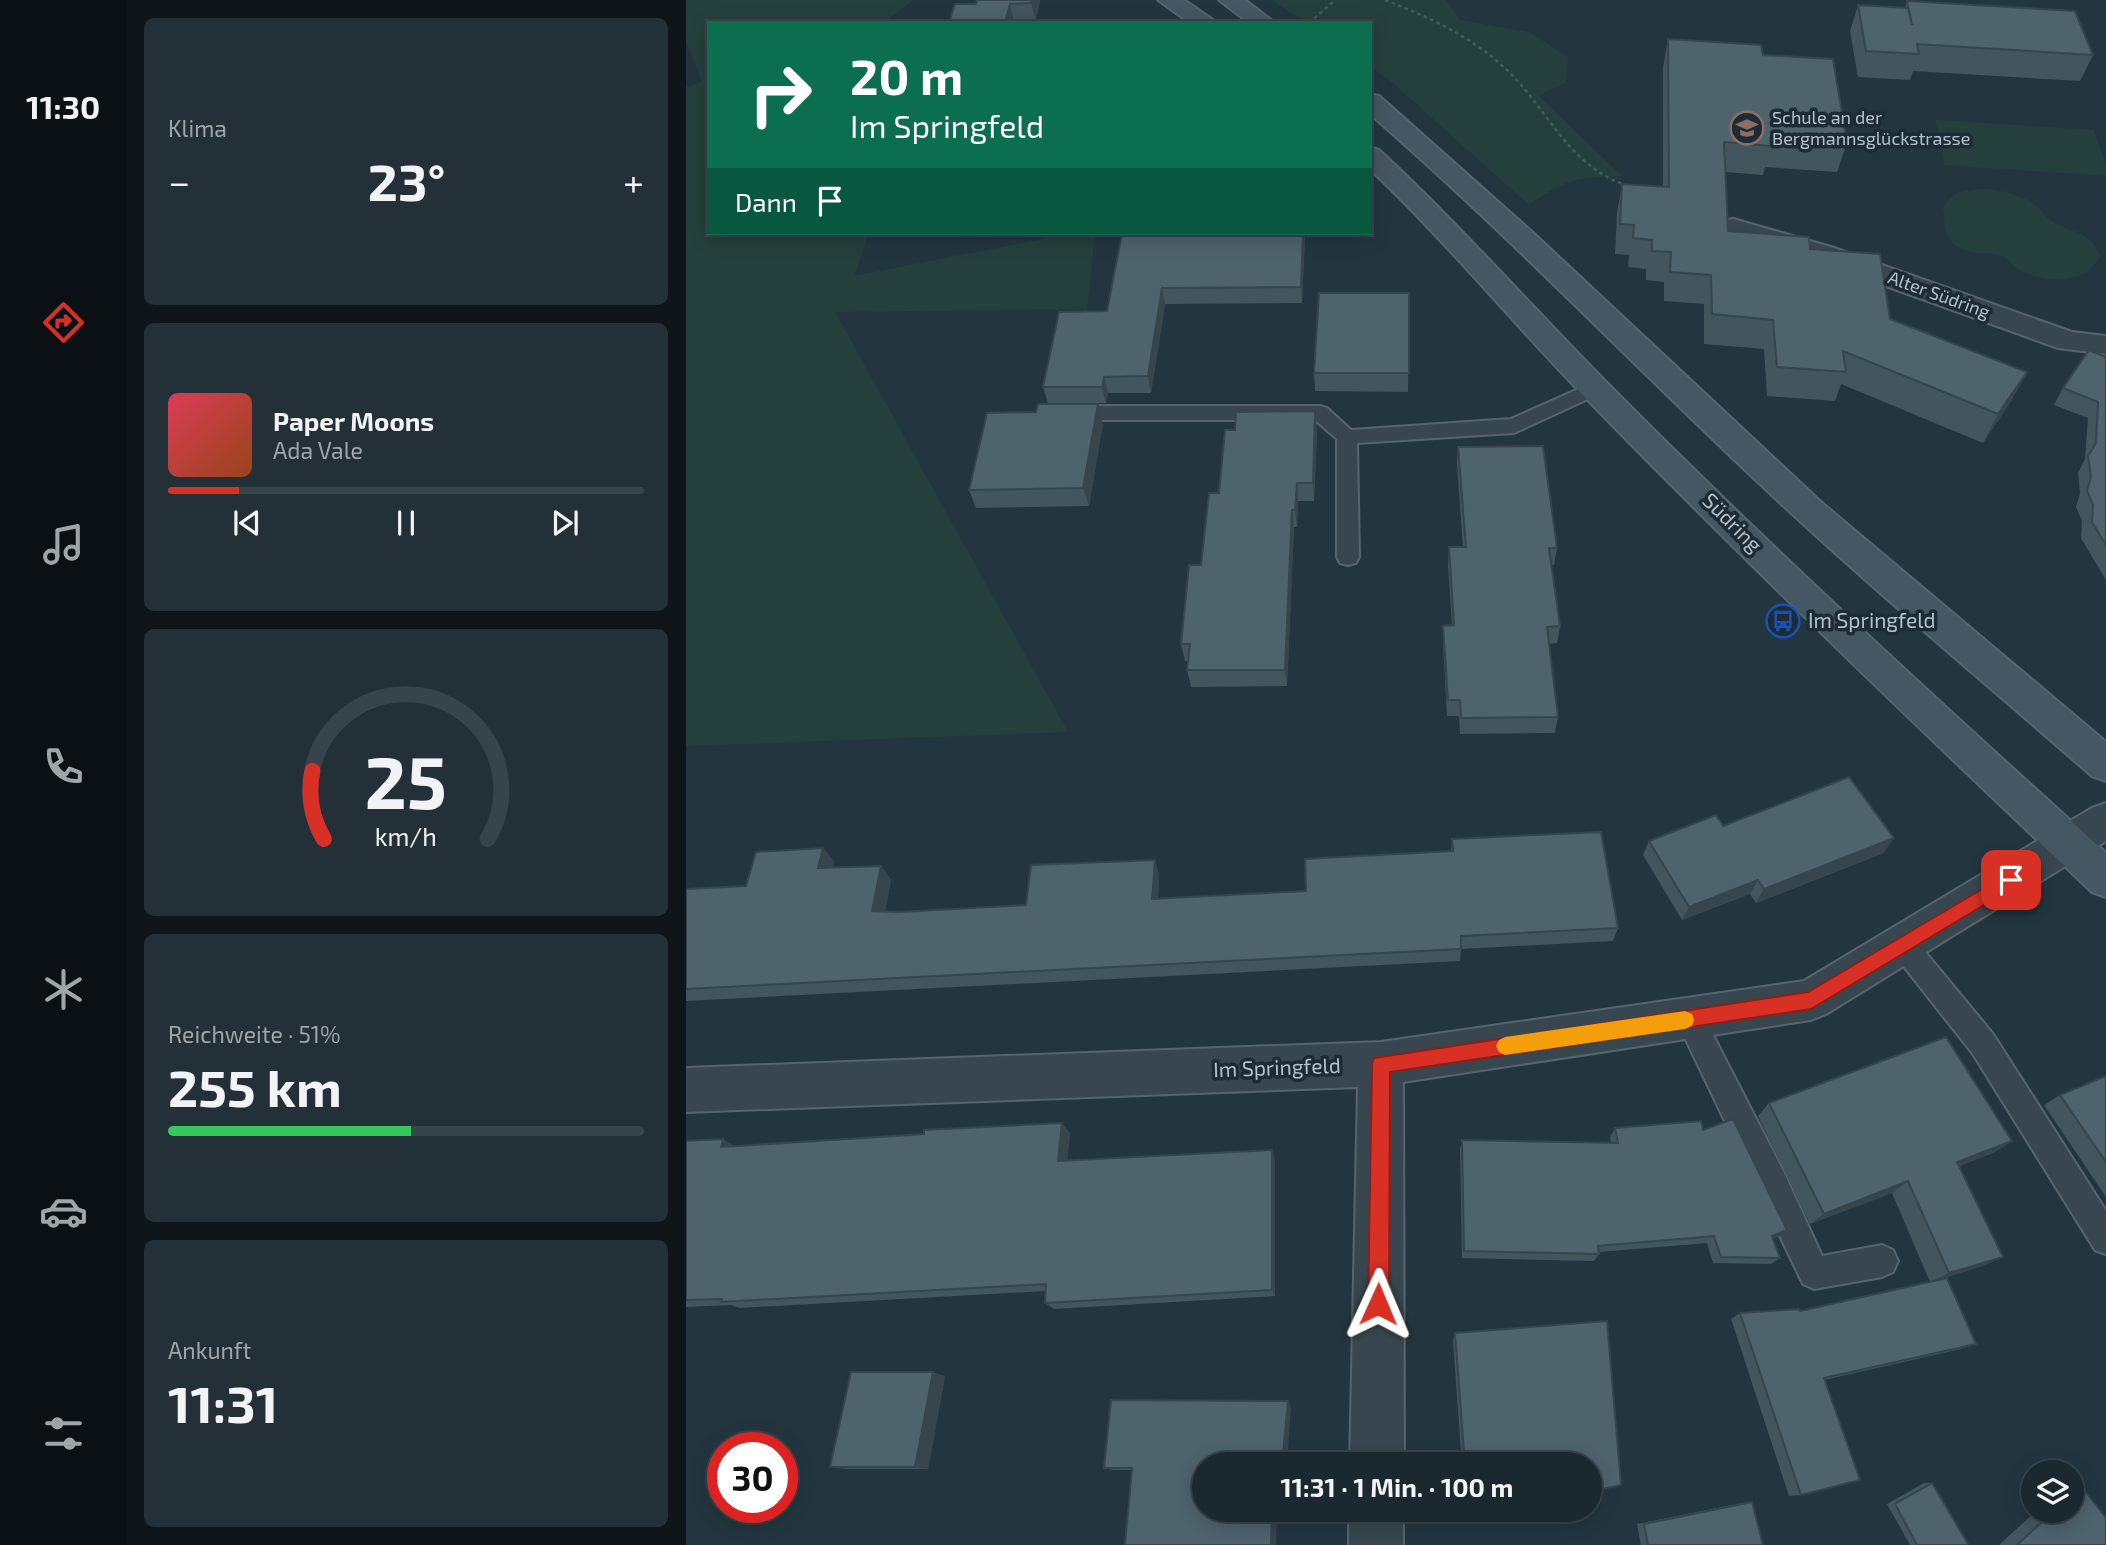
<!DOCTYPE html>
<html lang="de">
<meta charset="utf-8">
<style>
:root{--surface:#1a282f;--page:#233037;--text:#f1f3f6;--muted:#9fa6aa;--line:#38444b;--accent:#d93025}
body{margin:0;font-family:"Exo 2",sans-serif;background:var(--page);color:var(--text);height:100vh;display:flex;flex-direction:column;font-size:26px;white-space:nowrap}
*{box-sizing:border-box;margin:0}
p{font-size:23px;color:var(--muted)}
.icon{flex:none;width:38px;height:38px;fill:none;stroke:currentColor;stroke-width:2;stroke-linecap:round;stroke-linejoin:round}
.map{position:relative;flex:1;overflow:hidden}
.drawer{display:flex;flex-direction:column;gap:18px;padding:18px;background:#0e161a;width:560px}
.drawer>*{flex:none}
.guide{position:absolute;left:21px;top:21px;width:665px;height:214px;border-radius:0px;box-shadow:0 4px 18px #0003,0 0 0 2px var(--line);background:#0b6e4f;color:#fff;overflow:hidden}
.fabs{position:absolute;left:1335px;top:1460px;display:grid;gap:14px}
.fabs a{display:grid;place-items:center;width:63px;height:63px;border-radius:50%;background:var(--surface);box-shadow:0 4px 18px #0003,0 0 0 2px var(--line);font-size:35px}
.speed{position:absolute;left:21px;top:1432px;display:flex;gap:14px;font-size:35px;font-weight:700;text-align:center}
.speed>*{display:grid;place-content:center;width:91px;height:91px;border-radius:50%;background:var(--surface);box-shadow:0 4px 18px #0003,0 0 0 2px var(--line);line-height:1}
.speed .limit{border:10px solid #d22;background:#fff;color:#111}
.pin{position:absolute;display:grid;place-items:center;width:60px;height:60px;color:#fff;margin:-30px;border-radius:14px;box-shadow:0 4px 10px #0006}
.me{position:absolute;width:77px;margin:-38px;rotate:1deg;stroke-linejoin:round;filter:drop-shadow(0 0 5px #0008)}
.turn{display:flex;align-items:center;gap:24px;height:147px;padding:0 28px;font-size:32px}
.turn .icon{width:91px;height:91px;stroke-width:2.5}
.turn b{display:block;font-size:49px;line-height:60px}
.then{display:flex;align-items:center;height:66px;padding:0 28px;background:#0003;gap:14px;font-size:26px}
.big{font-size:52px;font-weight:700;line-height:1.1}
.drawer .widget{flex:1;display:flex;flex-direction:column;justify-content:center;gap:10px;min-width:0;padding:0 24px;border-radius:10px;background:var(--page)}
.drawer .dial{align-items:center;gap:0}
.dial svg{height:182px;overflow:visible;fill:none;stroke:var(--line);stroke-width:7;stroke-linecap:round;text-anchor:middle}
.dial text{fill:var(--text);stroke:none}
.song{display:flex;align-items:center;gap:21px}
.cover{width:84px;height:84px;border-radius:10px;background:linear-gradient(135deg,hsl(350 70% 55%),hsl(20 70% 35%))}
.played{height:7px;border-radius:4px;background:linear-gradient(90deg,var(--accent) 15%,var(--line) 15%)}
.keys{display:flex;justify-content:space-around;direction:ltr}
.heat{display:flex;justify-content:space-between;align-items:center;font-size:38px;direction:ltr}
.charge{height:10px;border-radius:5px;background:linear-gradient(90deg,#34c759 51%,var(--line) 0)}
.trip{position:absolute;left:506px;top:1452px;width:410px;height:70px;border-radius:35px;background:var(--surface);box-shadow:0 4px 18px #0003,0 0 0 2px var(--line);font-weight:700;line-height:70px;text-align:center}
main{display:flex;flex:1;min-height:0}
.dock{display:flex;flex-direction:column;width:126px;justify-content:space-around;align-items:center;background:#0a1013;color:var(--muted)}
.dock .icon{width:49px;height:49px}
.dock .selected{color:var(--accent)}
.dock b{font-size:32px;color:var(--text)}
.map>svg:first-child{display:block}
.green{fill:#25403c}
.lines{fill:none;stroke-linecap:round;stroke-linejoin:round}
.lane-casing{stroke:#56646d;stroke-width:4}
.street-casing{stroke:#56646d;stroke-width:4}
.secondary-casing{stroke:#56646d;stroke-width:4}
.path{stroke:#435c59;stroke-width:2.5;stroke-dasharray:3.5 3.5;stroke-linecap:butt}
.lane{fill:#38474f;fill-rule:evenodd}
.street{fill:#38474f;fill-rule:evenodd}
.secondary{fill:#455762;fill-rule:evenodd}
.wall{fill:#43555d}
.shaded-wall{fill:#37454c}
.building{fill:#4e636c;stroke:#37454c;stroke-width:2}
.route{fill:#d93025;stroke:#8d1f18;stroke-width:2}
.slow{fill:#f59e0b}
.labels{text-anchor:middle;stroke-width:7;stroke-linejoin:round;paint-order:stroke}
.far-poi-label{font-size:18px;fill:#b4c1ca;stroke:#1d2c34;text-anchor:start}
.far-street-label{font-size:18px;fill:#b4c1ca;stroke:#1d2c34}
.street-label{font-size:21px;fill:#b4c1ca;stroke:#1d2c34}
.poi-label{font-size:21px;fill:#b4c1ca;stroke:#1d2c34;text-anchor:start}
</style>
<main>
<nav class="dock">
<b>11:30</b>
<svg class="icon selected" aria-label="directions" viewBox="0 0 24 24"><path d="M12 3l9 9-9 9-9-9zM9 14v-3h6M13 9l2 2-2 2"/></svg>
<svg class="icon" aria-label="music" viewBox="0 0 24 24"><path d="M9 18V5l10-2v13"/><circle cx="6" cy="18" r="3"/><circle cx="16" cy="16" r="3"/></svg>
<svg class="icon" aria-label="phone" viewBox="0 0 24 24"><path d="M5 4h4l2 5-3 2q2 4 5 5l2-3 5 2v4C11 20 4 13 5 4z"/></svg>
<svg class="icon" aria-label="climate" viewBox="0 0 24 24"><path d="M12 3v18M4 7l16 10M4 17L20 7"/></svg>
<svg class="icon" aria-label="car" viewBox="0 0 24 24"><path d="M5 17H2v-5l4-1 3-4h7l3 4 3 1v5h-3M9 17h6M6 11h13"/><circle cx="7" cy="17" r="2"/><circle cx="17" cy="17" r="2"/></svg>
<svg class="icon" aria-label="filters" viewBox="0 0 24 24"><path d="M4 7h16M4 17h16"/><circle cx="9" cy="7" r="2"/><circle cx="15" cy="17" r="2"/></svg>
</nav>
<section class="drawer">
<div class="widget"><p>Klima</p>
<div class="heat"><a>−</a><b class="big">23°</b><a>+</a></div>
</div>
<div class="widget">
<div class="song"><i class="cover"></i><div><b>Paper Moons</b><p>Ada Vale</p></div></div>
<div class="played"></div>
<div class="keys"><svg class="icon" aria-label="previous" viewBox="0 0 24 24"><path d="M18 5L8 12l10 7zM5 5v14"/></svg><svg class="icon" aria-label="pause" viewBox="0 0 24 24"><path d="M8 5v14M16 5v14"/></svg><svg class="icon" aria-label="next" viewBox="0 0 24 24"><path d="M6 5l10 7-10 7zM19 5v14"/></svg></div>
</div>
<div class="widget dial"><svg viewBox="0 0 100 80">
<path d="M14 69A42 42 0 1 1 86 69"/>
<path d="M14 69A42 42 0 0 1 9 39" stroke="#d93025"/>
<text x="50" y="56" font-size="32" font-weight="700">25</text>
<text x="50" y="72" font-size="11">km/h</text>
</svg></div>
<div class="widget"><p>Reichweite · 51%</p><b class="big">255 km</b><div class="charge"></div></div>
<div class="widget"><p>Ankunft</p><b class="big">11:31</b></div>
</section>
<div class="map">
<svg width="1420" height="1545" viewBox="0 0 1420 1545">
<rect width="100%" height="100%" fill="#23363f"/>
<g class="green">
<path d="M 0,0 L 227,0 L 197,23 L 23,23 L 23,233 L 183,233 L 168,276 L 387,233 L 409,233 L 401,309 L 149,312 L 382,732 L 0,746 L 0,87 L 16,82 L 0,41 Z"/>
<path d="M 585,0 L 760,0 L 774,20 L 843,32 L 882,57 L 880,82 L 853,96 L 936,176 C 895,177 877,179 843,205 L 707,83 L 684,67 L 684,23 L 622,23 Z"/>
<path d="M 1250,120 L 1408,130 L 1420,165 L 1420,176 L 1258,165 Z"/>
<path d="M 1303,189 C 1320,192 1337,195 1350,206 C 1356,210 1360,218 1366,221 C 1386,234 1403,229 1414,256 C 1402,286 1353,284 1329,267 C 1325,264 1322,258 1317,256 C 1306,251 1287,257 1270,246 C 1257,236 1259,221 1257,207 C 1268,190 1283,190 1303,189 Z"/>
</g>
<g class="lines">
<defs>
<g id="lane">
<path d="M 908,382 L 915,383 L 918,388 L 915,393 L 828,433 L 671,443 L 673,557 L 670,563 L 662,565 L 654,563 L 651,557 L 651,439 L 629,420 L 381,420 L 374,418 L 371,413 L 374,408 L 381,406 L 634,406 L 641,408 L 665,430 L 825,419 Z"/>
<path d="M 1217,933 L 1226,936 L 1307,1034 L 1420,1211 L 1420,1254 L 1409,1250 L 1287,1054 L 1208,954 L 1204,945 L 1208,936 Z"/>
<path d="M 1004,1006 L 1014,1010 L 1098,1173 L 1136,1256 L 1196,1245 L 1207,1250 L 1212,1261 L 1207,1272 L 1196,1277 L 1128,1289 L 1117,1284 L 990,1019 L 994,1010 Z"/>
</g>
<g id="street">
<path d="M 1047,219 L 1145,247 L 1386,332 L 1420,336 L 1420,354 L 1372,348 L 1125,259 L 1037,233 L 1034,227 L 1037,221 Z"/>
<path d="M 1420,803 L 1420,841 L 1140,1014 L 1125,1020 L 717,1082 L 718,1465 L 664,1465 L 672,1087 L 0,1112 L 0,1068 L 695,1042 L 1118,981 L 1406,808 Z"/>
<rect x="663" y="1510" width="54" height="35"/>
</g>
<g id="secondary">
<path d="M 472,0 L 498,0 L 531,23 L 504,23 Z"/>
<path d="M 533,0 L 559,0 L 589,23 L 563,23 Z"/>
<path d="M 684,94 L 693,96 L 846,232 L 1136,503 L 1420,742 L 1420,781 L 1406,776 C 1295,679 1180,584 1072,482 C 942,360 819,231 684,114 Z"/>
<path d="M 684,147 L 693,150 C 772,223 843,304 919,381 C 1080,544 1250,699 1420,853 L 1420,897 L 1406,892 C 1234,729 1063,566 898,396 C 826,322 760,241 684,169 Z"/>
</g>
</defs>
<use href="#lane" class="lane-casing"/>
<use href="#street" class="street-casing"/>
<use href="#secondary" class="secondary-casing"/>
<g class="path">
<path d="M 699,0 C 745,18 789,38 824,73 C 864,113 885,169 943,186"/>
<path d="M 623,23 L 649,0"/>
</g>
<use href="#lane" class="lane"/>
<use href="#street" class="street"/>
<use href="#secondary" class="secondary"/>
</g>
<g class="wall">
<path d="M 354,0 L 350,21 L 329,22 L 290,4 Z"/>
<path d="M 1221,1 L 1407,55 L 1394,81 L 1227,71 L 1224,80 L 1172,77 L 1164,31 L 1172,5 L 1219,8 Z"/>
<path d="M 982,39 L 1077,55 L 1161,143 L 1151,172 L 1079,167 L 1077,175 L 1039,172 L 1042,231 L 1124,249 L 1204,319 L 1341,372 L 1325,401 L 1297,443 L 1155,384 L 1149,401 L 1081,396 L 1078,349 L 1018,344 L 1018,304 L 978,301 L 978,282 L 960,280 L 960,269 L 942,267 L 943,255 L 929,254 L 931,213 L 936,184 L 977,187 L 977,68 Z"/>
<path d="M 436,233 L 619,233 L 616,303 L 479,304 L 465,393 L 422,393 L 420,403 L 362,403 L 357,387 L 421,311 Z"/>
<path d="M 723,293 L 722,392 L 629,391 L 628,373 Z"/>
<path d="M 1420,357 L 1420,580 L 1395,538 L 1396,521 L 1390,507 L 1394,493 L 1392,473 L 1399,459 L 1402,418 L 1368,405 L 1377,388 Z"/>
<path d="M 417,423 L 403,506 L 290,508 L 283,490 Z"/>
<path d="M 631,430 L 628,501 L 612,501 L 611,527 L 608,527 L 601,686 L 505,687 L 501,670 L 502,661 L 499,661 L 495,644 L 533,493 Z"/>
<path d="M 772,447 L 871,548 L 868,565 L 865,565 L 874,626 L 871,643 L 863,644 L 872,717 L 869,733 L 774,734 L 773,716 L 761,716 L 757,643 L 757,626 L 766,625 L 762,565 L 763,547 L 777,547 L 771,465 Z"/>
<path d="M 1037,826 L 1198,853 L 1070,903 L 1064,894 L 996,920 L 957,855 L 963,841 Z"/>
<path d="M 766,839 L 932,928 L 927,941 L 775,949 L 774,961 L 0,1001 L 0,889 L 60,886 L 137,848 L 148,862 L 146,868 L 195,866 L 205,880 L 199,911 L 213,912 L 340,905 L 473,874 L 472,898 L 620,891 L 765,851 Z"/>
<path d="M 1420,1076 L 1420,1197 L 1358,1105 L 1374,1095 Z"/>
<path d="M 1083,1103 L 1326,1141 L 1307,1153 L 1273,1166 L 1297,1266 L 1244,1282 L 1206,1193 L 1124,1224 L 1072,1116 Z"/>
<path d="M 929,1128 L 1017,1130 L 1101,1230 L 1092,1237 L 1087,1239 L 1094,1258 L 1085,1264 L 1027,1263 L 1021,1243 L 913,1252 L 913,1254 L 908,1261 L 776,1258 L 774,1149 L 776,1140 L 925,1143 L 924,1137 Z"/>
<path d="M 384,1133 L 381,1161 L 589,1160 L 589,1296 L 368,1309 L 359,1303 L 360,1291 L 53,1308 L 45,1305 L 0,1307 L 0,1141 L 49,1146 Z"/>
<path d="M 1114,1311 L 1290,1344 L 1275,1349 L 1138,1380 L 1115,1495 L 1103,1496 L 1045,1319 L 1054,1313 Z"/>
<path d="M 769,1333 L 903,1465 L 776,1465 L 767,1341 Z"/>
<path d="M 259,1376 L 242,1469 L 159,1469 L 144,1467 Z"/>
<path d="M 605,1406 L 446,1470 L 428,1470 L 418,1468 Z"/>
<path d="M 1238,1483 L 1246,1483 L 1280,1545 L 1224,1545 L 1201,1504 Z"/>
<path d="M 1395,1486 L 1420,1545 L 1313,1545 L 1351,1510 L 1386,1510 L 1386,1487 Z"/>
<path d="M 1066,1502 L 1077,1545 L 955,1545 L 951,1524 L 1056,1503 Z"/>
<path d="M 780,1510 L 829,1510 L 781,1522 Z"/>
</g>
<g class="shaded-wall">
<path d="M 346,0 L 354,0 L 350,21 L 345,3 Z"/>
<path d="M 324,4 L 328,23 L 319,23 Z"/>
<path d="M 617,233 L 619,233 L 619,239 L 616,303 L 615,287 Z"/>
<path d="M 476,288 L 479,304 L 465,393 L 462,376 Z"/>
<path d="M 1341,372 L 1325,401 L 1297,443 L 1312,414 Z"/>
<path d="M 418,377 L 422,393 L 420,403 L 416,387 Z"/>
<path d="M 412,404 L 417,423 L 403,506 L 397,488 Z"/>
<path d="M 629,411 L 631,430 L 628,501 L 627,483 Z"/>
<path d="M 611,483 L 612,501 L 611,527 L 609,510 Z"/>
<path d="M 606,510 L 608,527 L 601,686 L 599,670 Z"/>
<path d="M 1208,838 L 1198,853 L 1070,903 L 1078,889 Z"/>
<path d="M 137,848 L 148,862 L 143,882 L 132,868 Z"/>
<path d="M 469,860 L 473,874 L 471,912 L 466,899 Z"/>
<path d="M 195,866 L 205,880 L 197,924 L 186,911 Z"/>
<path d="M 1072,880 L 1064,894 L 996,920 L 1003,907 Z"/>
<path d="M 376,1123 L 384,1133 L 380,1171 L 372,1161 Z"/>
<path d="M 37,1139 L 53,1149 L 35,1147 Z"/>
<path d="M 1326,1141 L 1307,1153 L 1253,1174 L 1271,1162 Z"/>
<path d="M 586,1150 L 589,1160 L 589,1296 L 586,1290 Z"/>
<path d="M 1222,1181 L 1206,1193 L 1124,1224 L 1138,1214 Z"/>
<path d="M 1101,1230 L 1092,1237 L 1077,1243 L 1086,1236 Z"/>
<path d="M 1317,1257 L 1297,1266 L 1244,1282 L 1263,1273 Z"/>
<path d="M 247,1372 L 259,1376 L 242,1469 L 229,1467 Z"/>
<path d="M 602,1401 L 605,1406 L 601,1465 L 596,1465 Z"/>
<path d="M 586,1510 L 591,1510 L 590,1545 L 585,1545 Z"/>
</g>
<g class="building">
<path d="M 291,0 L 346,0 L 345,3 L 324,4 L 319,23 L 263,23 L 269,4 L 290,4 Z"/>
<path d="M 1221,1 L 1389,11 L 1407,55 L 1231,44 L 1233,54 L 1180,51 L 1172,5 L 1222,8 L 1226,25 Z"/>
<path d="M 982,39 L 1075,45 L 1077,55 L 1147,59 L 1161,143 L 1084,138 L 1085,146 L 1038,142 L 1042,231 L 1123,237 L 1124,249 L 1194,254 L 1204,319 L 1341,372 L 1312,414 L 1157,351 L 1160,372 L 1091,367 L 1087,320 L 1026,314 L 1025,275 L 984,272 L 985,252 L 966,251 L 966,240 L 947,238 L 948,225 L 934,224 L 936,184 L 983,187 Z"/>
<path d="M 436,233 L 617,233 L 615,287 L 476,288 L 462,376 L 418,377 L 416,387 L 357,387 L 373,312 L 421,311 Z"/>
<path d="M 633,293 L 723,293 L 723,373 L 628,373 Z"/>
<path d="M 1403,350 L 1420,357 L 1420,545 L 1406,522 L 1407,505 L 1401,491 L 1405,477 L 1402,456 L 1410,443 L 1412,402 L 1377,388 Z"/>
<path d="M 352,404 L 412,404 L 397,488 L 283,490 L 301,413 L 350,412 Z"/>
<path d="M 629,411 L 627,483 L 611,483 L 609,510 L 606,510 L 599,670 L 501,670 L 504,644 L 495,644 L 503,565 L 515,565 L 523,493 L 533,493 L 539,430 L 549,430 L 550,412 Z"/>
<path d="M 857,446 L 871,548 L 863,548 L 874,626 L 861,627 L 872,717 L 775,718 L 774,700 L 762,700 L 757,626 L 768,625 L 763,547 L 780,547 L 772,447 Z"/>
<path d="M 1163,777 L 1208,838 L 1078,889 L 1072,880 L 1003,907 L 963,841 L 1030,815 L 1037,826 Z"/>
<path d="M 915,832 L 932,928 L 775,936 L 775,949 L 0,989 L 0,889 L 60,886 L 70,852 L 137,848 L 132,868 L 195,866 L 186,911 L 213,912 L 340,905 L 345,865 L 469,860 L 466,899 L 620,891 L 619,859 L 767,851 L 766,839 Z"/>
<path d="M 1260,1037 L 1326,1141 L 1271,1162 L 1317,1257 L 1263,1273 L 1222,1181 L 1138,1214 L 1083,1103 Z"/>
<path d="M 1420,1076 L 1420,1162 L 1374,1095 Z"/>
<path d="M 1047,1119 L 1101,1230 L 1086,1236 L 1094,1258 L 1035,1257 L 1028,1236 L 912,1246 L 913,1254 L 778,1251 L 776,1140 L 932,1143 L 929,1128 L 1015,1121 L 1017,1130 Z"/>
<path d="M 376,1123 L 372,1161 L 586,1150 L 586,1290 L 359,1303 L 360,1284 L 35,1302 L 36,1299 L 0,1300 L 0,1141 L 37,1139 L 35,1147 L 238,1134 L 238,1130 Z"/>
<path d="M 1261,1278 L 1290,1344 L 1138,1378 L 1174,1480 L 1115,1495 L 1054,1313 L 1113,1309 L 1114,1311 Z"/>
<path d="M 921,1321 L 935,1485 L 903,1492 L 903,1465 L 779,1465 L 769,1333 Z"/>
<path d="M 165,1372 L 247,1372 L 229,1467 L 144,1467 Z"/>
<path d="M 425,1400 L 602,1401 L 596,1465 L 518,1465 L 518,1510 L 586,1510 L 585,1545 L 439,1545 L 446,1468 L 418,1468 Z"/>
<path d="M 1246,1483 L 1282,1544 L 1280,1545 L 1231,1545 L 1209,1504 Z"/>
<path d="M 1395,1486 L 1420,1518 L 1420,1545 L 1331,1545 L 1369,1510 L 1386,1510 L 1386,1494 Z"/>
<path d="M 1066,1502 L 1077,1545 L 962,1545 L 958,1524 Z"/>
<path d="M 783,1510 L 829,1510 L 784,1521 Z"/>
</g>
<path class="route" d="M 1325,872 L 1331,874 L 1333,880 L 1331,885 L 1125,1009 L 704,1072 L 703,1304 L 700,1312 L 692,1315 L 685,1312 L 682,1304 L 686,1064 L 688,1058 L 1122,992 Z"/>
<path class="slow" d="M 999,1011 L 1006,1014 L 1008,1020 L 1006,1026 L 999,1029 L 819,1055 L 813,1052 L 810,1046 L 813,1040 L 819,1037 Z"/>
<defs>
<symbol id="school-ring" viewBox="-11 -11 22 22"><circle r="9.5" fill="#1d2c34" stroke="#8d6e63" stroke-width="1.5"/><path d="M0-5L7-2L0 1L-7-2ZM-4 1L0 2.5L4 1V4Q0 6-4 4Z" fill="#8d6e63"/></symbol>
<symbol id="bus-ring" viewBox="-11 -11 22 22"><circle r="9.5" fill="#1d2c34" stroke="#1a4fb4" stroke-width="1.5"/><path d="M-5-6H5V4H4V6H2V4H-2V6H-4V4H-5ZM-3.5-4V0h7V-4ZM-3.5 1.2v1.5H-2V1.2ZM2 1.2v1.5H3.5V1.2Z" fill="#1a4fb4"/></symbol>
</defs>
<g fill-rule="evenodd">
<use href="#school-ring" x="1042" y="109" width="38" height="38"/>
<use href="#bus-ring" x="1078" y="602" width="38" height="38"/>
</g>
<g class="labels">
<g class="far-poi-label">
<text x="1086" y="124">Schule an der<tspan x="1086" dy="21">Bergmannsglückstrasse</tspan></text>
</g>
<g class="far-street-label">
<text transform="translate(1253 295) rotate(20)" y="6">Alter Südring</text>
</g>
<g class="street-label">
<text transform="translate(1046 523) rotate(45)" y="7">Südring</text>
<text transform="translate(591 1068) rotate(-2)" y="7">Im Springfeld</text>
</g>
<g class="poi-label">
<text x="1122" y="628">Im Springfeld</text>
</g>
</g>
</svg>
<div class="fabs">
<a><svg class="icon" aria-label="layers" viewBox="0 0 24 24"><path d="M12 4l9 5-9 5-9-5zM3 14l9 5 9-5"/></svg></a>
</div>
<div class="speed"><div class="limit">30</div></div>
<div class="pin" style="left:1325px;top:880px;background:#d93025"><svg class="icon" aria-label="arrive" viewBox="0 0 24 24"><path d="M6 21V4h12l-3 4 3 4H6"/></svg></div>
<svg class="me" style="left:692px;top:1304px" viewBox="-20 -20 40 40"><path d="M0-17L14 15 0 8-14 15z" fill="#d93025" stroke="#fff" stroke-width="4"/></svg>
<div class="trip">11:31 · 1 Min. · 100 m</div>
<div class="guide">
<div class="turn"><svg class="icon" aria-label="right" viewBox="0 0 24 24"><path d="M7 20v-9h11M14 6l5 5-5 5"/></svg><div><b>20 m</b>Im Springfeld</div></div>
<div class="then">Dann<svg class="icon" aria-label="arrive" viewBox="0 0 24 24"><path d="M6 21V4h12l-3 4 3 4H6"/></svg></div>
</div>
</div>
</main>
